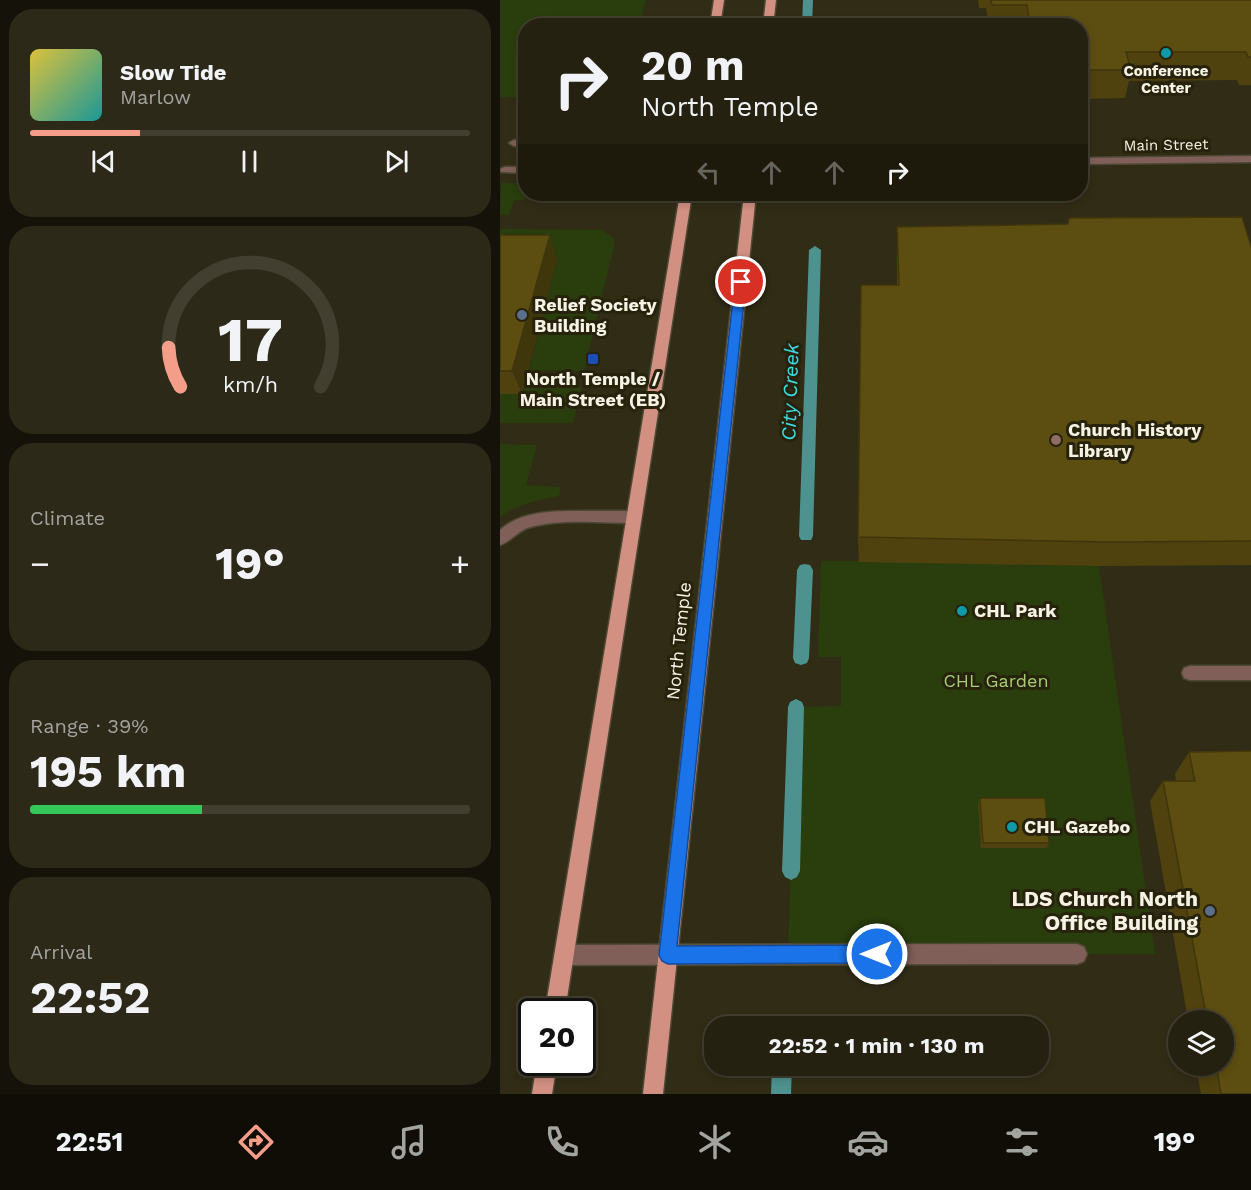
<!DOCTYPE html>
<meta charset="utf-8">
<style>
:root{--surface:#252110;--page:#2d2919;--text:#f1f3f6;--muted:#a3a39f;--line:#423e30;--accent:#f49e89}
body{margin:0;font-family:"Work Sans",sans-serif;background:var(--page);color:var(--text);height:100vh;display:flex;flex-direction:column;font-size:22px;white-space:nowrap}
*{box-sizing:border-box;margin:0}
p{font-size:20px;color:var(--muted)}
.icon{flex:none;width:33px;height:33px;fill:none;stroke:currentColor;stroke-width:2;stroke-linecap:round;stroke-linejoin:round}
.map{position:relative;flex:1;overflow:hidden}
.sheet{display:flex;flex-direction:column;gap:9px;padding:9px;background:#141209;width:500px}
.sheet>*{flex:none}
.top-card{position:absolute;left:18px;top:18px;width:570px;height:183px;border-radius:24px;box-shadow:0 3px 9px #0003,0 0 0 2px var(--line);background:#252110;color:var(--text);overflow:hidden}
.controls{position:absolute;left:668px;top:1010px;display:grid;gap:12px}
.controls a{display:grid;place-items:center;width:66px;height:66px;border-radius:50%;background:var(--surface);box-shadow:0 3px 9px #0003,0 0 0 2px var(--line);font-size:30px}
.speed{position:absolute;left:18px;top:998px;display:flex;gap:12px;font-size:30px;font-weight:700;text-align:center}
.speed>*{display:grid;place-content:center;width:78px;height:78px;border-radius:50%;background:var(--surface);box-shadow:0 3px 9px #0003,0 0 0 2px var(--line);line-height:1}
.speed .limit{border:3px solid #111;border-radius:9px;background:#fff;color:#111}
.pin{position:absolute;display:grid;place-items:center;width:51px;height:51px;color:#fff;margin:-26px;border:3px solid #fff;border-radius:50%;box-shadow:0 2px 6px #0007}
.me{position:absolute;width:66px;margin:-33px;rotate:270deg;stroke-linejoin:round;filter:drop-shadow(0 0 4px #0008)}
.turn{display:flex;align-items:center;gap:21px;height:126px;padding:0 24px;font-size:27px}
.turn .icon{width:78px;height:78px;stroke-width:2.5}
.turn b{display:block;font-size:42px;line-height:51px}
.lanes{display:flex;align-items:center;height:57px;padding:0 24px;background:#0003;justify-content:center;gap:30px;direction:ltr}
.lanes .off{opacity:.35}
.big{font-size:45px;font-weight:700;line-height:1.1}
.sheet .card{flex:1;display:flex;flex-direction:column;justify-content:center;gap:9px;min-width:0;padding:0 21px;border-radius:24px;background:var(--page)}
.sheet .dial{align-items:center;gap:0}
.dial svg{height:156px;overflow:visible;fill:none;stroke:var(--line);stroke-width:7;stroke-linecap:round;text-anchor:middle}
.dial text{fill:var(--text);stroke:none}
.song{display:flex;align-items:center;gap:18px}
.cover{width:72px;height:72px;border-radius:9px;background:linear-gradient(135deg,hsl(50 70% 55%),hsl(180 70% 35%))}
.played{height:6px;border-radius:3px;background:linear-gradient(90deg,var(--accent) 25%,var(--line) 25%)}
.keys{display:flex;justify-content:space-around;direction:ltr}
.heat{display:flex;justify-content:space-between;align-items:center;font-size:33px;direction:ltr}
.charge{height:9px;border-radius:4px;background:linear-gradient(90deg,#34c759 39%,var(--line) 0)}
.trip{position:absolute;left:204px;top:1016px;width:345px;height:60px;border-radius:24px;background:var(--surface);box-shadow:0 3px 9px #0003,0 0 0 2px var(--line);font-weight:700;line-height:60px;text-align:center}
.tab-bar{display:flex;height:96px;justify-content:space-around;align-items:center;background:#0f0d06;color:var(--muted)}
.tab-bar .icon{width:42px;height:42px}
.tab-bar .current{color:var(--accent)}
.tab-bar b{font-size:27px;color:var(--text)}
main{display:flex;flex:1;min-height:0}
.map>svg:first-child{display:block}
.green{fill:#2a3d0d}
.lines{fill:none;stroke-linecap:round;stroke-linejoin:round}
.stream{fill:#4d928f;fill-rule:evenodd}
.service-casing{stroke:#4d4833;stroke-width:3}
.tertiary-casing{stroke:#4d4833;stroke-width:3}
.primary-casing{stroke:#4d4833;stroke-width:3}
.service{fill:#7f5f58;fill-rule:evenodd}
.tertiary{fill:#7f5f58;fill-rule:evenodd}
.primary{fill:#d29083;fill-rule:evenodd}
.wall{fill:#4f420f}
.shaded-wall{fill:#40360c}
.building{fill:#5c4d11;stroke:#40360c;stroke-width:1.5}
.route{fill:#1a73e8;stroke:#114b97;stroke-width:1.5}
.culture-dot{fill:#0f9aa8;stroke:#27220c;stroke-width:2}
.service-dot{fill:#5c6f8a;stroke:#27220c;stroke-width:2}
.transit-dot{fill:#1a4fb4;stroke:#27220c;stroke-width:2}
.education-dot{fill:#8d6e63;stroke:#27220c;stroke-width:2}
.labels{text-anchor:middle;stroke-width:6;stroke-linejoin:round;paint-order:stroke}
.far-poi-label{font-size:15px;font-weight:bold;fill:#f6f3e5;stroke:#27220c}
.far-street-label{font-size:15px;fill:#f6f3e5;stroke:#27220c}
.poi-label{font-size:18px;font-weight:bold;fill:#f6f3e5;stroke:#27220c;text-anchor:start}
.street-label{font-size:18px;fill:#f6f3e5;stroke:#27220c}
.park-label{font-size:18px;fill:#a6cf73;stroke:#27220c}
.water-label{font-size:20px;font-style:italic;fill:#3adde2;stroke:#27220c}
.near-poi-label{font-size:21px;font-weight:bold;fill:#f6f3e5;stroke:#27220c;text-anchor:end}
</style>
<main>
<section class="sheet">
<div class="card">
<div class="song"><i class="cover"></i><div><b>Slow Tide</b><p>Marlow</p></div></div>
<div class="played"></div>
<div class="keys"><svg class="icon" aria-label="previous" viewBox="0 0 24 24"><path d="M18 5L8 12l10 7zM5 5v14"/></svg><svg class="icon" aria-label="pause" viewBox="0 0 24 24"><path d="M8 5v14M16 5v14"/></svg><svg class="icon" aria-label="next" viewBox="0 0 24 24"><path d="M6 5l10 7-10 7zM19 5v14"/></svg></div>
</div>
<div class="card dial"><svg viewBox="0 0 100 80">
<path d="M14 69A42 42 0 1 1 86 69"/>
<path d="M14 69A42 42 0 0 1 8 49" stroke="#f49e89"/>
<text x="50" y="56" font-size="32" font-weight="700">17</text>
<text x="50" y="72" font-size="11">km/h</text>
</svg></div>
<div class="card"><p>Climate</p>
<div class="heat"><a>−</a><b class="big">19°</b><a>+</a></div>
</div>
<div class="card"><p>Range · 39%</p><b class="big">195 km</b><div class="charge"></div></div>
<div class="card"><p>Arrival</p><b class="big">22:52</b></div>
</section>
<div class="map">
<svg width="752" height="1094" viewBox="0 0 752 1094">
<rect width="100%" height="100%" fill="#312c16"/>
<g class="green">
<path d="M 0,0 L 146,0 L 140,25 L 26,26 L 25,97 L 0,97 Z"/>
<path d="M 1,183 L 25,183 L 26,194 L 122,194 L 112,198 L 24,198 L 24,200 L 14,200 L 9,215 L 0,215 Z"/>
<path d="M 0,229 L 101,230 L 113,237 L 115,242 L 84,371 L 29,370 L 57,260 L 0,259 Z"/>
<path d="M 562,252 L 751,315 L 751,565 L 599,566 L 655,954 L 288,954 L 296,707 L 341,706 L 341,657 L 318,657 L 321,561 L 359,561 L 398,312 L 396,255 Z"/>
<path d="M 82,387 L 73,423 L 0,423 L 0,394 L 22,394 L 24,388 Z"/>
<path d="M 0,444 L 37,445 L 26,485 L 61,487 L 59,496 C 39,500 17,504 0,517 Z"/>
</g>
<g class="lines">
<g class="stream">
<path d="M 303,0 L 313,0 L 312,26 L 302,26 Z"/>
<path d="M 315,246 L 321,250 L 313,536 L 311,540 L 301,540 L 299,536 L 309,250 Z"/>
<path d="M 305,564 L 310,565 L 313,570 L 309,658 L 307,663 L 301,665 L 295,663 L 293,658 L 297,570 L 300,565 Z"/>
<path d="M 296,699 L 302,702 L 304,707 L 300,871 L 297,877 L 291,880 L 285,877 L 282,871 L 288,707 L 290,702 Z"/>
<path d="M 272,1065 L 292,1065 L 291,1094 L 271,1094 Z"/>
</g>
<defs>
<g id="service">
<path d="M 26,140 L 26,146 L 14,146 L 9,143 L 14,140 Z"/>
<path d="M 5,167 L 26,167 L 26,173 L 1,172 L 0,169 Z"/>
<path d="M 90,511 L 134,511 L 139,513 L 141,517 L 139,521 L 134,523 C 100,523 60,518 27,528 C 17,532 10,542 0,545 L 0,530 C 23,509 61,511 90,511 Z"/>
<path d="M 690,666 L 752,666 L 752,680 L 690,680 L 684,678 L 682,673 L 684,668 Z"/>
<path d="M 577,944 L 584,947 L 587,954 L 584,961 L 577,964 L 64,965 L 57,962 L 54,955 L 57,948 L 64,945 Z"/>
</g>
<path id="tertiary" d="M 752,156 L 752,162 L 580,164 L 580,158 Z"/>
<g id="primary">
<path d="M 214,0 L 224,0 L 220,26 L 210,26 Z"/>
<path d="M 266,0 L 276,0 L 273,26 L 263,26 Z"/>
<path d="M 180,194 L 192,194 L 65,1011 L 45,1011 Z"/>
<path d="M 244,194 L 256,194 L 163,1094 L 143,1094 Z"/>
<path d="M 37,1062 L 57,1062 L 52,1094 L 32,1094 Z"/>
</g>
</defs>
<use href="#service" class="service-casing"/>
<use href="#tertiary" class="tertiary-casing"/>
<use href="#primary" class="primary-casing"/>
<use href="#service" class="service"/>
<use href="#tertiary" class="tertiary"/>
<use href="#primary" class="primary"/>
</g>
<g class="wall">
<path d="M 478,0 L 752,0 L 752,85 L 739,85 L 737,80 L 629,81 L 625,98 L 580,99 L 580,26 L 489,26 L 486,8 L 479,8 Z"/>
<path d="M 397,227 L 752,249 L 752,565 L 599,566 L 359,562 L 358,537 L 397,285 Z"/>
<path d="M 0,235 L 57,259 L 22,394 L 0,394 Z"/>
<path d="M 689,752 L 752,1094 L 701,1094 L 696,1065 L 723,1065 L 723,1020 L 688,1020 L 650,801 L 663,781 L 676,781 L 675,774 Z"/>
<path d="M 480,798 L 549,843 L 547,848 L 481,848 L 478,804 Z"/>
</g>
<path class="shaded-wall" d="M 50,235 L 57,259 L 22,394 L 12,371 Z"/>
<g class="building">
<path d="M 491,0 L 752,0 L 752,57 L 748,57 L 746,52 L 626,52 L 631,70 L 580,70 L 580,26 L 530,26 L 527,5 L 492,5 Z"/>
<path d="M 742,217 L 752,249 L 752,541 L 607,542 L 358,537 L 361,285 L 399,285 L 397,227 L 568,224 L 569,218 Z"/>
<path d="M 0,235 L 50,235 L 12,371 L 0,371 Z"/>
<path d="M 752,751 L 752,1094 L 721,1094 L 716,1065 L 723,1065 L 723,1020 L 707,1020 L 663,781 L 695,781 L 689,752 Z"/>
<path d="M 480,798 L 545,798 L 549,843 L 483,843 Z"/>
</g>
<path class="route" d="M 241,278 L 246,282 L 177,946 L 377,945 L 383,948 L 386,954 L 383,960 L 377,963 L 168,964 L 162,961 L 159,955 L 235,282 Z"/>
<g class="culture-dot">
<circle cx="666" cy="53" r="6"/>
<circle cx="462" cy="611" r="6"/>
<circle cx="512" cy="827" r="6"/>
</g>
<g class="service-dot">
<circle cx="22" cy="315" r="6"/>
<circle cx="710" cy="911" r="6"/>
</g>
<rect class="transit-dot" x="87" y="353" width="12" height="12" rx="3"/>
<circle class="education-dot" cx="556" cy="440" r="6"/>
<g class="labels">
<g class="far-poi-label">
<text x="666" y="76">Conference<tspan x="666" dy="17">Center</tspan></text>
</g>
<g class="far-street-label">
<text transform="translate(666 145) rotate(-1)" y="5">Main Street</text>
</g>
<g class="poi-label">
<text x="34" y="311">Relief Society<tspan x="34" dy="21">Building</tspan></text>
<text x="93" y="385" text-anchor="middle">North Temple /<tspan x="93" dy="21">Main Street (EB)</tspan></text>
<text x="568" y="436">Church History<tspan x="568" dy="21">Library</tspan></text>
<text x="474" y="617">CHL Park</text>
<text x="524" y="833">CHL Gazebo</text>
</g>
<g class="street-label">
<text transform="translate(179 641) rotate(-84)" y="6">North Temple</text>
</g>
<g class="park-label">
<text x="496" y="687">CHL Garden</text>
</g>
<g class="water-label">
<text transform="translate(290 392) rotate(-88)" y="7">City Creek</text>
</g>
<g class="near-poi-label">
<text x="698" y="906">LDS Church North<tspan x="698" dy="24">Office Building</tspan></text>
</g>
</g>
</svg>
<div class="controls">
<a><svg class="icon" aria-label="layers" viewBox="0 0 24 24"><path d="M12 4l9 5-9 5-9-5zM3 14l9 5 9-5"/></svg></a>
</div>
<div class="speed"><div class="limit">20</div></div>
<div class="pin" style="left:241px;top:282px;background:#d93025"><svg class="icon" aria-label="arrive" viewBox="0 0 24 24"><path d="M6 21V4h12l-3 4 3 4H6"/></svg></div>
<svg class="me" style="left:377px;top:954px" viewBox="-20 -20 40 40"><circle r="17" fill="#1a73e8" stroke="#fff" stroke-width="3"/><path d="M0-11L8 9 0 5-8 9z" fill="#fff"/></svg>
<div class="trip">22:52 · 1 min · 130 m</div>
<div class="top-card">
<div class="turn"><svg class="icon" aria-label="right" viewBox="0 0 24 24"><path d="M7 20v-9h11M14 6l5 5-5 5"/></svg><div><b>20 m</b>North Temple</div></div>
<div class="lanes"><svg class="icon off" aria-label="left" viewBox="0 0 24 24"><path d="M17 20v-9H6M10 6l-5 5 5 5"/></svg><svg class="icon off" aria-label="ahead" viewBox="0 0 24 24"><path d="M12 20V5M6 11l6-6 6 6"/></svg><svg class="icon off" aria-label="ahead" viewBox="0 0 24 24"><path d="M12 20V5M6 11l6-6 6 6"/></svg><svg class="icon" aria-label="right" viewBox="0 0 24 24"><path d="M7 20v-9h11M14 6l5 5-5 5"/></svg></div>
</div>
</div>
</main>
<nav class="tab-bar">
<b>22:51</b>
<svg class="icon current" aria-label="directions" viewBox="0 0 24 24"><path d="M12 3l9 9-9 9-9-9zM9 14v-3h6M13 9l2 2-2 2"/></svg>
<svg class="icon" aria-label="music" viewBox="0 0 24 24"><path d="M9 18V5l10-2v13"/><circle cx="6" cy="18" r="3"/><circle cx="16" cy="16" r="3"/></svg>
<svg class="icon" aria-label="phone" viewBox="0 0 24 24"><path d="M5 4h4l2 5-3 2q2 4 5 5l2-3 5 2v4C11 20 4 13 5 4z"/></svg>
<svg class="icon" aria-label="climate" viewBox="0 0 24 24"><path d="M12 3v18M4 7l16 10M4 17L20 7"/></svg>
<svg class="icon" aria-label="car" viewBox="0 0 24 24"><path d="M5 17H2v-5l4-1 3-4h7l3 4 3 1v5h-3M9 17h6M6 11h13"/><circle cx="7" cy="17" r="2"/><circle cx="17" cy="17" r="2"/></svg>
<svg class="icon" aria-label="filters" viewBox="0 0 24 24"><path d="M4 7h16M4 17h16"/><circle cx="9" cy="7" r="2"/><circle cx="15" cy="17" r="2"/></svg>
<b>19°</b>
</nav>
